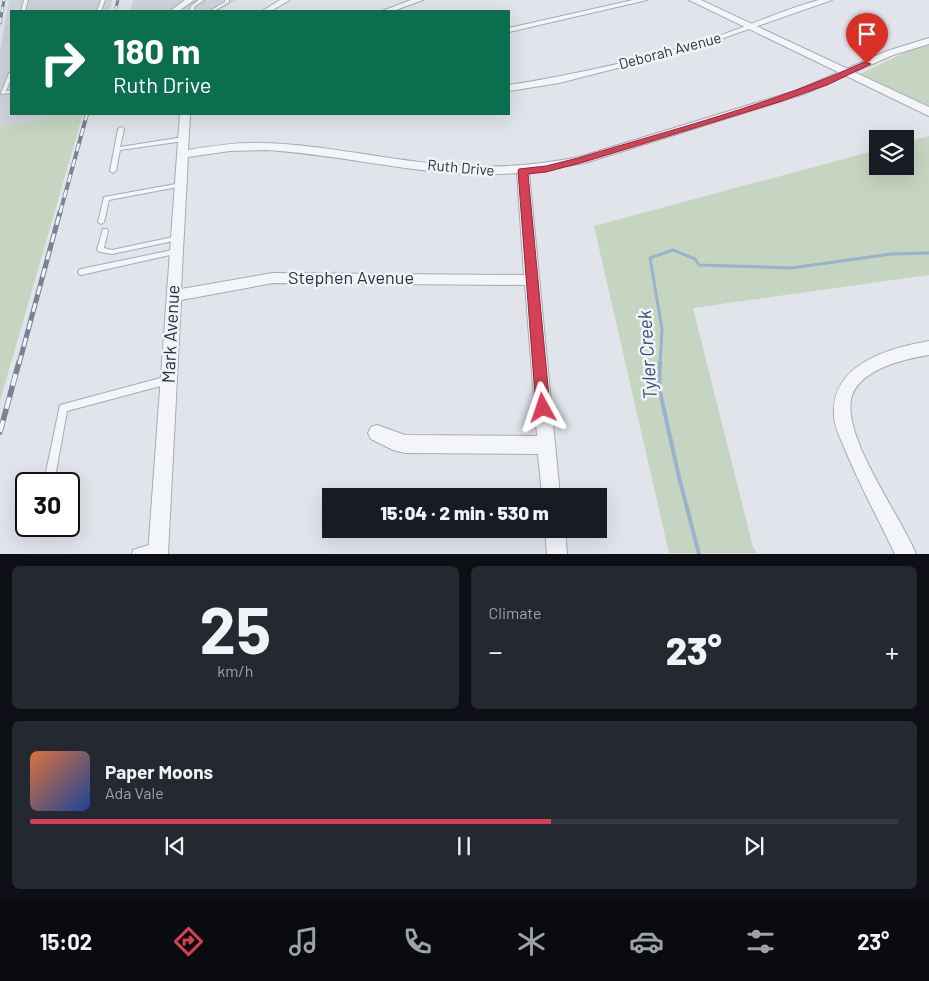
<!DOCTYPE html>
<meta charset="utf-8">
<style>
:root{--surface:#171b24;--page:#242831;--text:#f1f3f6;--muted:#9ea1a6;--line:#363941;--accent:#d54056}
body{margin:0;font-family:Barlow,sans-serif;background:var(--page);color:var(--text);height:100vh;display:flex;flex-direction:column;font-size:19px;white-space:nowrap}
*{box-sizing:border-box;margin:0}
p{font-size:16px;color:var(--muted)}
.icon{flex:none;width:28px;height:28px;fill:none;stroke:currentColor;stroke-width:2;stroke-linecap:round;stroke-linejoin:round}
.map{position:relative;height:554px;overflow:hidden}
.side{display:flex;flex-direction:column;gap:12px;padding:12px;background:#0d0f14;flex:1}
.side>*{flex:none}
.guide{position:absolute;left:10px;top:10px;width:500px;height:105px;border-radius:0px;box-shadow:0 5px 20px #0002;background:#0b6e4f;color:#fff;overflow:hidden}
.fabs{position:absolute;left:869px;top:130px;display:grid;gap:10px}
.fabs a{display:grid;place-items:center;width:45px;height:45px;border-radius:0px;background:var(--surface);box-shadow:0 5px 20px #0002;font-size:25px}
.speed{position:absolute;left:15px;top:472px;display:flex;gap:10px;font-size:25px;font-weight:700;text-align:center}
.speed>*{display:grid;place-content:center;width:65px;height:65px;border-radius:50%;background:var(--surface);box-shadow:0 5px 20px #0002;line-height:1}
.speed .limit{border:2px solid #111;border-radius:8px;background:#fff;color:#111}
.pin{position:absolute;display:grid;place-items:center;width:42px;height:42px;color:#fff;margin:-51px -21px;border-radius:50% 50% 50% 0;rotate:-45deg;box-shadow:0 0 5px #0007}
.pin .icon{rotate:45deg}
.me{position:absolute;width:55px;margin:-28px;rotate:355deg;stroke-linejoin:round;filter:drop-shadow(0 0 4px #0008)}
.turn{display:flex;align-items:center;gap:18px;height:105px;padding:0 20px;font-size:22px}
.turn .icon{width:65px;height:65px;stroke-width:2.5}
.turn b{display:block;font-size:35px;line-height:42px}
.big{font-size:38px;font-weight:800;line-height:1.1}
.side .card{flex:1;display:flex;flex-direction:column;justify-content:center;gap:8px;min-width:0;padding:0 18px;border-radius:8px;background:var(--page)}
.side .dial{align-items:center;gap:0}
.dial b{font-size:65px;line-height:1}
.song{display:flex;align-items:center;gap:15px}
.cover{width:60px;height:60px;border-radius:8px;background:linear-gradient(135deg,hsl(20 70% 55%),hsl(220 70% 35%))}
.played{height:5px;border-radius:2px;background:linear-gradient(90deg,var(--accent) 60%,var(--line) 60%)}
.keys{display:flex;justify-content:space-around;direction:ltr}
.heat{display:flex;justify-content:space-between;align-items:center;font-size:28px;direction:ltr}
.side .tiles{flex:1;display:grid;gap:12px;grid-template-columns:1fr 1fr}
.card:last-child{grid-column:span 2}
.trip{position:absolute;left:322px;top:488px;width:285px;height:50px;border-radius:0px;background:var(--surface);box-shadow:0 5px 20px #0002;font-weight:800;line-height:50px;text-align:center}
.dock{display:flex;height:80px;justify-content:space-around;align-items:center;background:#090b0e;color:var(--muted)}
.dock .icon{width:35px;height:35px}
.dock .on{color:var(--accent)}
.dock b{font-size:22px;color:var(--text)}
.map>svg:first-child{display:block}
.built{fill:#cfd3dc}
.green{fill:#c6d5c1}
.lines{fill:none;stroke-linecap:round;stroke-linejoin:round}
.stream-far1{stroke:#9ab2cc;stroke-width:3}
.stream{stroke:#9ab2cc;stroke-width:4}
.service-casing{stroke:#a6abb5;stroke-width:2}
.minor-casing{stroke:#a6abb5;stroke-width:2}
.tertiary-casing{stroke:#a6abb5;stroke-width:2}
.service{fill:#f4f5f8;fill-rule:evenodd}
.minor{fill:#f4f5f8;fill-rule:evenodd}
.tertiary{fill:#f4f5f8;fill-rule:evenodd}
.rail-far3-casing{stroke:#798395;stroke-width:3}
.rail-far2-casing{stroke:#798395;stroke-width:4}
.rail-far1-casing{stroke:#798395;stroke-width:5}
.rail-casing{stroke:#798395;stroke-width:5.5}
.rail-far3{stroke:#f1f3f7;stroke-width:2;stroke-dasharray:5.5;stroke-linecap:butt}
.rail-far2{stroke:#f1f3f7;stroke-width:2.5;stroke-dasharray:8;stroke-linecap:butt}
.rail-far1{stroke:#f1f3f7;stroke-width:3;stroke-dasharray:9;stroke-linecap:butt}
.rail{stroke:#f1f3f7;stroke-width:4;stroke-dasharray:12;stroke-linecap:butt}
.route{fill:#d54056;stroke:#8a2a38}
.labels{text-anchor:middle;stroke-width:5;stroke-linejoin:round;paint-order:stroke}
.far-street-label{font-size:15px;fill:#283243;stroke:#f1f3f7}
.street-label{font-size:18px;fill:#283243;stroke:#f1f3f7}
.water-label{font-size:19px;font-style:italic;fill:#305079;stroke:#f1f3f7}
</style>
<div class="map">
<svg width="929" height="554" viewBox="0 0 929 554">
<rect width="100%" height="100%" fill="#e1e4ea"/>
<g class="built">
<path d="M 9,0 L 112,0 L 110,11 L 11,11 L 11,114 L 71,114 L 0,127 L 0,51 Z"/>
<path d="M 133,0 L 237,0 L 218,11 L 130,11 Z"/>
</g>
<g class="green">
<path d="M 929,45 L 929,107 L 860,74 L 908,51 Z"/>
<path d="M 71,114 L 83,114 L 0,401 L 0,127 Z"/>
<path d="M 929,136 L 929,275 L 693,308 L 753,547 L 757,553 L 669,553 L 594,226 L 877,150 L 878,166 L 905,166 L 905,142 Z"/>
</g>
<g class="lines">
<path class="stream-far1" d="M 660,364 L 662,329 L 650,258 L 673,250 L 695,259 L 699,265 L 791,268 L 891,254 L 929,253"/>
<path class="stream" d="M 660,362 L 659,387 L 679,477 L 699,554"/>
<defs>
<g id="service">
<path d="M 24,0 L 28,0 L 25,11 L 21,11 Z"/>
<path d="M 101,0 L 105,0 L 101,11 L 97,11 Z"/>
<path d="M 199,0 L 204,0 L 194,7 L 194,11 L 190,11 L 191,6 Z"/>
<path d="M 225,0 L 229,0 L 229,2 L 214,11 L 210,11 L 225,2 Z"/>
<path d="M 9,73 L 11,73 L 11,79 L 6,91 L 11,91 L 11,93 L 1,94 L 1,93 Z"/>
<path d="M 121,127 L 124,129 L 120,147 L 184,137 L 187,139 L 184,141 L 120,150 L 116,171 L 113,173 L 110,171 L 118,129 Z"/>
<path d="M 181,183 L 183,184 L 184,185 L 183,186 L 109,200 L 104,222 L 101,224 L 98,222 L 104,197 Z"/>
<path d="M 103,229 L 107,229 L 108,231 L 104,248 L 112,250 L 178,236 L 181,238 L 178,240 L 112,254 L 100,252 L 97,250 Z"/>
<path d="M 177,249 L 180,251 L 179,253 L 81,275 L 79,274 L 78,272 L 79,270 L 81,269 Z"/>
<path d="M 168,376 L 171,377 L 172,380 L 171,383 L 168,384 L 67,411 L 56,472 L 54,475 L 51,477 L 48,475 L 46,472 L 60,405 Z"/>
<path d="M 155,543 L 158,545 L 160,548 L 158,551 L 153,554 L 132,554 L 133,550 Z"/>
</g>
<g id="minor">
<path d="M 185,0 L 194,0 L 179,11 L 170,11 Z"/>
<path d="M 280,0 L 290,0 L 271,11 L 262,11 Z"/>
<path d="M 411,0 L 423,0 L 393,11 L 382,11 Z"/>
<path d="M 633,0 L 647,0 L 509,32 L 509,28 Z"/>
<path d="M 819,0 L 832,0 L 692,49 L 559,83 L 509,91 L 509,85 C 579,74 650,58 718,36 C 752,25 784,9 819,0 Z"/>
<path d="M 929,38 L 929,44 L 893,55 L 804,94 L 585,163 L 529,172 L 560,496 L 542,496 L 538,454 L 405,453 L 393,450 L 371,439 L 368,433 L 371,427 L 377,425 L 405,435 L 537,436 L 525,285 L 273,283 L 181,300 L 168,554 L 148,554 L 180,114 L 190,114 L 188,150 C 213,146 239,142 264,143 C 333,145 401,164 469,166 C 507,168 543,164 579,157 L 798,90 L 887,51 ZM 266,150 C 350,155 433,180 517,173 L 524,275 L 273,273 L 181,289 L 188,157 L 230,151 Z"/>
<path d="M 929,341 L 929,355 C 904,359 856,370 851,400 C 844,440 900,515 916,554 L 895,554 C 878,518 859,484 844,447 C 840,437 834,426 834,415 C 831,364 889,348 929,341 Z"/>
<path d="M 545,529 L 565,529 L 567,554 L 547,554 Z"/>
</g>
<path id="tertiary" d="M 689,0 L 701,0 L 929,107 L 929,116 Z"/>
</defs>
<use href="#service" class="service-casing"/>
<use href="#minor" class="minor-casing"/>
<use href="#tertiary" class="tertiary-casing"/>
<use href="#service" class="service"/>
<use href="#minor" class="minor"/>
<use href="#tertiary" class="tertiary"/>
<defs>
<g id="rail-far3">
<path d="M 115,11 L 118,0"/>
<path d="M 0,23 L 4,0"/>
</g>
<path id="rail-far2" d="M 60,213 L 87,114"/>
<path id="rail-far1" d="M 19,364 L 60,212"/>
<path id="rail" d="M 0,432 L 19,362"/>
</defs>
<use href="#rail-far3" class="rail-far3-casing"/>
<use href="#rail-far2" class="rail-far2-casing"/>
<use href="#rail-far1" class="rail-far1-casing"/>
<use href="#rail" class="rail-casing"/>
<use href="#rail-far3" class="rail-far3"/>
<use href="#rail-far2" class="rail-far2"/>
<use href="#rail-far1" class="rail-far1"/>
<use href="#rail" class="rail"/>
</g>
<path class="route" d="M 864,62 L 871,64 L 827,85 L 779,102 L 584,162 L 546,172 L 528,174 L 550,408 L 548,413 L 543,415 L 538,413 L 536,408 L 518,171 L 519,169 L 546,166 L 578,158 C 674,129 773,104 864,62 Z"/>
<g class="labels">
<g class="far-street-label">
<text transform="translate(670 51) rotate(-15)" y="5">Deborah Avenue</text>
<text transform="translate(461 168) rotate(5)" y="5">Ruth Drive</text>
</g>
<g class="street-label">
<text x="351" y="284">Stephen Avenue</text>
<text transform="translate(171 334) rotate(-87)" y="6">Mark Avenue</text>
</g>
<g class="water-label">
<text transform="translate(647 355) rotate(-94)" y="7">Tyler Creek</text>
</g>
</g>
</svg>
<div class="fabs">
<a><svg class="icon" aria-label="layers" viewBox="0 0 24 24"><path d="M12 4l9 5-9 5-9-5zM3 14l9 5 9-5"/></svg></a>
</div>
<div class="speed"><div class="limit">30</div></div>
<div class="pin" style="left:867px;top:64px;background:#d93025"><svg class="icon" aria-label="arrive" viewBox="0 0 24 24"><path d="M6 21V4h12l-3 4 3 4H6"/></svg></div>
<svg class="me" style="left:543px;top:408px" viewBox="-20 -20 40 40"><path d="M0-17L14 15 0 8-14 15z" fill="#d54056" stroke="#fff" stroke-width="4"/></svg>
<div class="trip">15:04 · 2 min · 530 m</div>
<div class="guide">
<div class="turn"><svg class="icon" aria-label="right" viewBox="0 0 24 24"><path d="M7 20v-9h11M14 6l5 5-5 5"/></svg><div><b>180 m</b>Ruth Drive</div></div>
</div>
</div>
<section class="side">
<div class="tiles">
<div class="card dial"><b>25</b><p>km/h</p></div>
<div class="card"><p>Climate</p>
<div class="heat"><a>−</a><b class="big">23°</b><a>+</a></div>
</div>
<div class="card">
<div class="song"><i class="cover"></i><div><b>Paper Moons</b><p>Ada Vale</p></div></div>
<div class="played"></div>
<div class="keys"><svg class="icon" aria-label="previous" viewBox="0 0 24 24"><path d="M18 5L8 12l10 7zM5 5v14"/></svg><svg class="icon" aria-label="pause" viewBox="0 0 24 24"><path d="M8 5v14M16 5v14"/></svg><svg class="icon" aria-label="next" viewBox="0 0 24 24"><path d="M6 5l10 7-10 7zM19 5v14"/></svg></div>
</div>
</div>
</section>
<nav class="dock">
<b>15:02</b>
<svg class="icon on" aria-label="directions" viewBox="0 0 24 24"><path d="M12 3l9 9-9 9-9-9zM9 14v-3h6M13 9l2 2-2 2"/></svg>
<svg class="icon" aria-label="music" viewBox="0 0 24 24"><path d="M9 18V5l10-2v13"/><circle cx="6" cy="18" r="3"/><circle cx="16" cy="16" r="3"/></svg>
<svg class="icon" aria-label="phone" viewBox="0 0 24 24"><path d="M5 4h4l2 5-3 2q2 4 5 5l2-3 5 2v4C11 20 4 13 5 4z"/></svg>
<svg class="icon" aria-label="climate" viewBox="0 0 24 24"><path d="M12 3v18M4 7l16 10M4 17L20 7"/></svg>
<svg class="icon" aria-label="car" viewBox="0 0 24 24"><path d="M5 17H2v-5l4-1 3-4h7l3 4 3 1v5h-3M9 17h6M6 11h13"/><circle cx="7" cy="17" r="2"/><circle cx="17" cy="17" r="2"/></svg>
<svg class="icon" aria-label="filters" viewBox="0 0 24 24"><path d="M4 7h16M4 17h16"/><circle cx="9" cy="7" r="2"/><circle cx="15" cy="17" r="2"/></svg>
<b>23°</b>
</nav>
